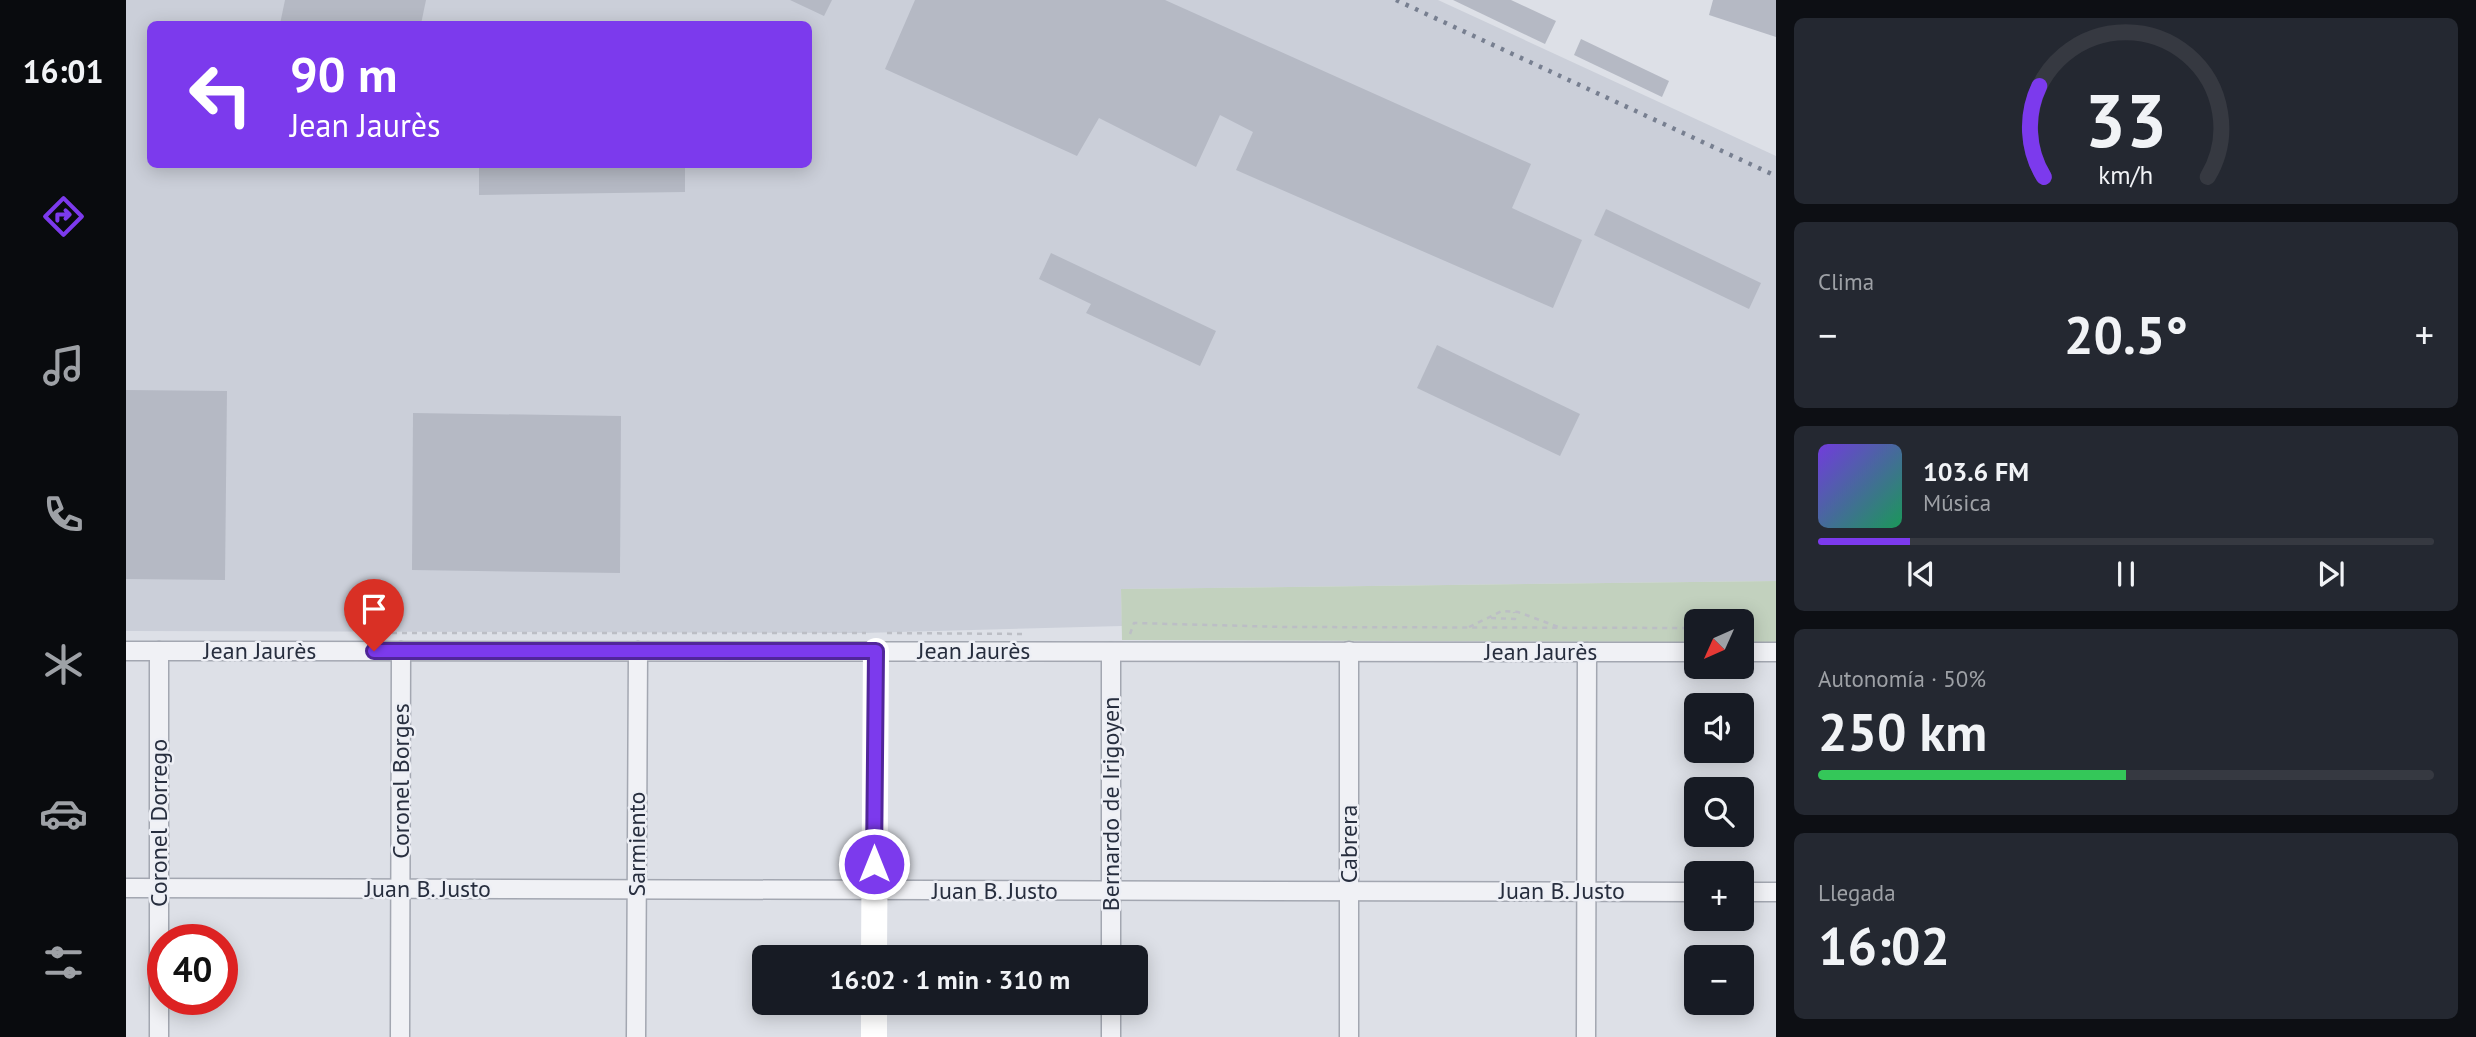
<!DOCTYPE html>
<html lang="es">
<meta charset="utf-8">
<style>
:root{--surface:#171b24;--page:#242831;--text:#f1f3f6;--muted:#9ea1a6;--line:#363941;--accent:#7c3aed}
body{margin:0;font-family:"PT Sans",sans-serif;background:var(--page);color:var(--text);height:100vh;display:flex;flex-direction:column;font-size:26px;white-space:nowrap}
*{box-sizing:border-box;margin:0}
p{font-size:23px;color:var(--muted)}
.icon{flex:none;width:38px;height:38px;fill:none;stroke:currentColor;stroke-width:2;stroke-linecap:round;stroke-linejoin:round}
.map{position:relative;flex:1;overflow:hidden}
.details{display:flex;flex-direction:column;gap:18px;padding:18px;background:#0d0f14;width:700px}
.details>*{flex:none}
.guide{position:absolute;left:21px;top:21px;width:665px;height:147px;border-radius:10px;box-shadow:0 4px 18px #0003;background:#7c3aed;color:#fff;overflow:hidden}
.needle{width:46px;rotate:225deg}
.buttons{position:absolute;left:1558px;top:609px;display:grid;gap:14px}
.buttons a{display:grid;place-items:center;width:70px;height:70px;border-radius:10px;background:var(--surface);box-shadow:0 4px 18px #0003;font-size:35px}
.speed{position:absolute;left:21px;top:924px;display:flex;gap:14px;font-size:35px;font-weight:700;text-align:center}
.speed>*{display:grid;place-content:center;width:91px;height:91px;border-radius:50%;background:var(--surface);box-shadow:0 4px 18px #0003;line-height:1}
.speed .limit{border:10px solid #d22;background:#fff;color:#111}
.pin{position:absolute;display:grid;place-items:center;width:60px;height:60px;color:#fff;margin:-72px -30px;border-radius:50% 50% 50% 0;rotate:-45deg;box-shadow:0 0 7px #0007}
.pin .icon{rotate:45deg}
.me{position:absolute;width:77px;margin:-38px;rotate:0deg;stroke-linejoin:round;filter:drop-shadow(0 0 5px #0008)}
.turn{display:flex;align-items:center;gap:24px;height:147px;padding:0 28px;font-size:32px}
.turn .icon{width:91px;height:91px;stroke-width:2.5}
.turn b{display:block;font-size:49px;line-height:60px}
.big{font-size:52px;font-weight:600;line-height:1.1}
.details .tile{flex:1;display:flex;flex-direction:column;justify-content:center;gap:10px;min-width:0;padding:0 24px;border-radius:10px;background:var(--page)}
.details .dial{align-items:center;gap:0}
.dial svg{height:182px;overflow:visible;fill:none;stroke:var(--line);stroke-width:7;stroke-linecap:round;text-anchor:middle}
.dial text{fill:var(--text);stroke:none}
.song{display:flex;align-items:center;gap:21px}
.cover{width:84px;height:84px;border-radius:10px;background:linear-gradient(135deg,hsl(260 70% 55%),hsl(150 70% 35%))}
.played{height:7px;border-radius:4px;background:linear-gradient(90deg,var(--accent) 15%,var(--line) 15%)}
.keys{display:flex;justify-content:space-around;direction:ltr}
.heat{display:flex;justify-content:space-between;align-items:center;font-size:38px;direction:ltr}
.charge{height:10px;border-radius:5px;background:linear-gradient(90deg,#34c759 50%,var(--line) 0)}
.trip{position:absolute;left:626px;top:945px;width:396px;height:70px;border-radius:10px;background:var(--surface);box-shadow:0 4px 18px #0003;font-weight:600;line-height:70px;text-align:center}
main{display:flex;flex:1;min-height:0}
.tabs{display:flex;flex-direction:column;width:126px;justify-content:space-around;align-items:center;background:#090b0e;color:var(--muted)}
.tabs .icon{width:49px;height:49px}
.tabs .active{color:var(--accent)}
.tabs b{font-size:32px;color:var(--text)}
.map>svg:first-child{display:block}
.built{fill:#cbcfd9;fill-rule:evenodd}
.green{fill:#c2d1be}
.building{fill:#b5b9c4}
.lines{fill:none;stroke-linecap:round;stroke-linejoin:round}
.street-casing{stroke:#a3a7b1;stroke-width:21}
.path{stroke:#bcbec5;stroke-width:2.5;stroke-dasharray:5 5;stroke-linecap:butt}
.street{stroke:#f0f1f5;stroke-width:18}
.secondary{stroke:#fff;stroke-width:26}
.rail{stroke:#777f90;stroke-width:4.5;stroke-dasharray:3.5 7;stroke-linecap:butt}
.route-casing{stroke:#51269a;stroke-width:18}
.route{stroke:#7c3aed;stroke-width:12}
.labels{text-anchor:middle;stroke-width:5;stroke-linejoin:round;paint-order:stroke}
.street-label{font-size:24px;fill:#272e3e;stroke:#edeff5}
</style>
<main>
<nav class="tabs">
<b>16:01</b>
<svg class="icon active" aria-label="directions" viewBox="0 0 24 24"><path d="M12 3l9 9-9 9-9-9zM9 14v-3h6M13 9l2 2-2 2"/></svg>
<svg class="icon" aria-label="music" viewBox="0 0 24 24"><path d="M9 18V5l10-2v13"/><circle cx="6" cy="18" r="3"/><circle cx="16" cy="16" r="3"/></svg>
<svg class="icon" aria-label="phone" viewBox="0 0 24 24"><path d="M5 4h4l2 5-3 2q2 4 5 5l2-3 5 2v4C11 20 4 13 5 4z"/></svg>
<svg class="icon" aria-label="climate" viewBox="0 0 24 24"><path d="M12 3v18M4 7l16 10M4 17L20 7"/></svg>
<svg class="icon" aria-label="car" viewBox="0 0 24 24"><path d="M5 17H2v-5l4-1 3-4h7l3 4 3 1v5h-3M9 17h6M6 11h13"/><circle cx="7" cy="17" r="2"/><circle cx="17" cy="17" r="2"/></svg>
<svg class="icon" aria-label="filters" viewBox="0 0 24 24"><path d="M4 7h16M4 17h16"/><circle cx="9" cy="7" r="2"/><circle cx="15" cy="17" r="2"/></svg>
</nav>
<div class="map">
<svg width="1650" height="1037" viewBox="0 0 1650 1037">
<rect width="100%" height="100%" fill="#dde0e7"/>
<path class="built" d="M 0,0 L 1312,0 L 1650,156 L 1650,581 L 995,589 L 996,626 L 737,633 L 0,631 ZM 24,24 L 682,24 L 682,164 L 24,164 Z"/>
<path class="green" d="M 1650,581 L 1650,643 L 1615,642 L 1615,621 L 1570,621 L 1570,642 L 996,640 L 995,589 Z"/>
<g class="building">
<path d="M 159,0 L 300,0 L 295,24 L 154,24 Z"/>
<path d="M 664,0 L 706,0 L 698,16 Z"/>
<path d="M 789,0 L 1039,0 L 1405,164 L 1386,208 L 1456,240 L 1427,308 L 1110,170 L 1127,132 L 1094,115 L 1070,167 L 973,118 L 951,156 L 759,69 Z"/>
<path d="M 1327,0 L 1385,0 L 1430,21 L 1419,44 Z"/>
<path d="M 1587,0 L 1650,0 L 1650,37 L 1583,15 Z"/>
<path d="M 1455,39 L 1543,81 L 1536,97 L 1448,55 Z"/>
<path d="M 353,164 L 559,164 L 559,192 L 353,195 Z"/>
<path d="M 1480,209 L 1635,283 L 1623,309 L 1468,235 Z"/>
<path d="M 925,253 L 1090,331 L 1074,366 L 960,313 L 965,304 L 913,279 Z"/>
<path d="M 1311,345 L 1454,414 L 1434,456 L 1291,388 Z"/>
<path d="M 0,390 L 101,391 L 99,580 L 0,579 Z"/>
<path d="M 287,413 L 495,416 L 494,573 L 286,570 Z"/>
</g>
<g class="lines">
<defs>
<g id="street">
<path d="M 0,651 L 1570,652"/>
<path d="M 33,651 L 33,1037"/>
<path d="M 1615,652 L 1650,652"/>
<path d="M 0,888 L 1570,892"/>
<path d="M 1615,892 L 1650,892"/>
<path d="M 985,957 L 985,652"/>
<path d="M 274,1037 L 275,651"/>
<path d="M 510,1037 L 512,651"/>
<path d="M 985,1037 L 985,1003"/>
<path d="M 1223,1037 L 1223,651"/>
<path d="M 1460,1037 L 1461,652"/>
</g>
</defs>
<use href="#street" class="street-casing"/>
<g class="path">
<path d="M 1365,618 L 1389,619 L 1388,612"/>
<path d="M 1343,627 L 1376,611 L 1392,612 L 1435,628"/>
<path d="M 236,633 L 740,633"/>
<path d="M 761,633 L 901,634"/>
<path d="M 1004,634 L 1008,623 L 1159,627 L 1570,628"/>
</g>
<use href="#street" class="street"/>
<g class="secondary">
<path d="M 748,957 L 750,651"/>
<path d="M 748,1037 L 748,1003"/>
</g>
<path class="rail" d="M 1270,0 L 1650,176"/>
</g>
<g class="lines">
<defs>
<path id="route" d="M 248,651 L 750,651 L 748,864"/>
</defs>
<use href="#route" class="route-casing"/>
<use href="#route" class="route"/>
</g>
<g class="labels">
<g class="street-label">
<text x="134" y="659">Jean Jaurès</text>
<text x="848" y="659">Jean Jaurès</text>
<text x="1415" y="660">Jean Jaurès</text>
<text transform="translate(275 781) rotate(-90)" y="8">Coronel Borges</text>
<text transform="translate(985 804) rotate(-90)" y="8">Bernardo de Irigoyen</text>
<text transform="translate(33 823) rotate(-90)" y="8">Coronel Dorrego</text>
<text transform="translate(511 844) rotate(-90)" y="8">Sarmiento</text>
<text transform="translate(1223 844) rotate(-90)" y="8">Cabrera</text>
<text x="302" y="897">Juan B. Justo</text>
<text x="869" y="899">Juan B. Justo</text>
<text x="1436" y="899">Juan B. Justo</text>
</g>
</g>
</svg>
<div class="buttons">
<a><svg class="needle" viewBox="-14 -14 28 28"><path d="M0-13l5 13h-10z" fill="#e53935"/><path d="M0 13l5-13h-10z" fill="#9ea1a6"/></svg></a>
<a><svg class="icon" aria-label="sound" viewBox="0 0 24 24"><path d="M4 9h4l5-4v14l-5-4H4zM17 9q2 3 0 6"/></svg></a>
<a><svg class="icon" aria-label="search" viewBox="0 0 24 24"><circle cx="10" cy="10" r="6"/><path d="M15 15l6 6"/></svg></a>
<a>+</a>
<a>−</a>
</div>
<div class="speed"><div class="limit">40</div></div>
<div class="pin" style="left:248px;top:651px;background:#d93025"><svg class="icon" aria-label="arrive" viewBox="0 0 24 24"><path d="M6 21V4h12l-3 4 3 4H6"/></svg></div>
<svg class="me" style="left:748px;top:864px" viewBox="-20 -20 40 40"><circle r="17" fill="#7c3aed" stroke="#fff" stroke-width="3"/><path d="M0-11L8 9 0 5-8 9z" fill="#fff"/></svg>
<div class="trip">16:02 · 1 min · 310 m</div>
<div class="guide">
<div class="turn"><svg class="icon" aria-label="left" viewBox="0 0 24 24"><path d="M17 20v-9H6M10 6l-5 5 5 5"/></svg><div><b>90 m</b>Jean Jaurès</div></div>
</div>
</div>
<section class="details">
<div class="tile dial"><svg viewBox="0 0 100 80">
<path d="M14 69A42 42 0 1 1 86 69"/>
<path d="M14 69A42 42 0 0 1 12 29" stroke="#7c3aed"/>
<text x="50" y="56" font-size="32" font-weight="700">33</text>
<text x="50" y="72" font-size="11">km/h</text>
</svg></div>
<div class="tile"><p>Clima</p>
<div class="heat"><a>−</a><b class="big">20.5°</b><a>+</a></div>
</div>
<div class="tile">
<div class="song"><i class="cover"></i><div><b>103.6 FM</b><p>Música</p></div></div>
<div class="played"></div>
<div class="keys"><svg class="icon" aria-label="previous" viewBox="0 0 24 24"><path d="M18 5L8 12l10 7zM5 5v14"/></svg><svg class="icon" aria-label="pause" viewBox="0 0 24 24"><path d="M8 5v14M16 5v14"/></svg><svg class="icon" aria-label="next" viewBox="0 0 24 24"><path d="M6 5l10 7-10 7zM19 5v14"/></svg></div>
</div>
<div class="tile"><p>Autonomía · 50%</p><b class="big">250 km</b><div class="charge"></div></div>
<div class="tile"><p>Llegada</p><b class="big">16:02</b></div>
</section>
</main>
